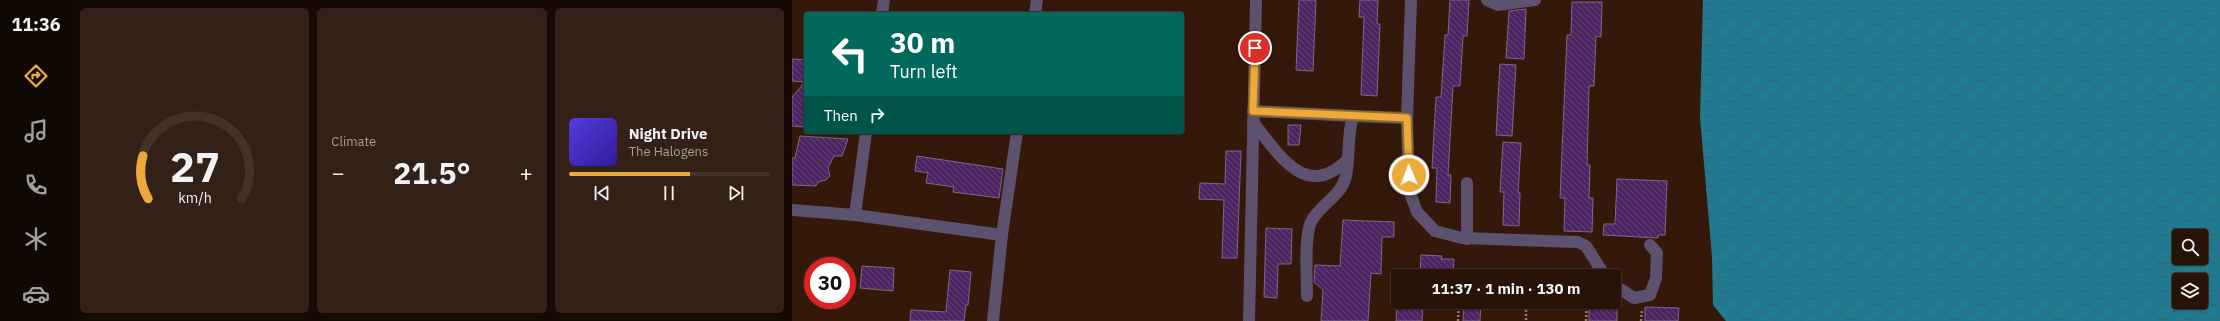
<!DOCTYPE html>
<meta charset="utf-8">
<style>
:root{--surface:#271308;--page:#332016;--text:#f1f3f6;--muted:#a49e9c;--line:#433229;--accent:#ebaa39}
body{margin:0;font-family:"IBM Plex Sans",sans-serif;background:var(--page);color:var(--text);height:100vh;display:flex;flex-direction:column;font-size:15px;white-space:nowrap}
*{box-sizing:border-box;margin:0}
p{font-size:13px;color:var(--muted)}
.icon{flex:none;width:22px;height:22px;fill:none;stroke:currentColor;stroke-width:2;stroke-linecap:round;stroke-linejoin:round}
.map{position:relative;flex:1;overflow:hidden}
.details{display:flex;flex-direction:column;gap:8px;padding:8px;background:#150a04;width:720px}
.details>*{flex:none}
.top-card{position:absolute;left:12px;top:12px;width:380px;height:122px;border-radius:4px;box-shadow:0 1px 3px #0004,0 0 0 1px var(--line);background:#00695c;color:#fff;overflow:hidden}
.fabs{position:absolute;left:1380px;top:229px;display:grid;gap:8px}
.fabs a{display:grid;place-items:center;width:36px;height:36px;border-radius:4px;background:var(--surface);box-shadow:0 1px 3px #0004,0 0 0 1px var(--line);font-size:20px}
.speed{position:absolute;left:12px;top:257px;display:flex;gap:8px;font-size:20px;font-weight:700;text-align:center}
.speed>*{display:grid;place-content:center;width:52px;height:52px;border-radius:50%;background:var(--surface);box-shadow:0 1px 3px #0004,0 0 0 1px var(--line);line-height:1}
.speed .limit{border:6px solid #d22;background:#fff;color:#111}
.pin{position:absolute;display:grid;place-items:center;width:34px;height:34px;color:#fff;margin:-17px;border:2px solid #fff;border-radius:50%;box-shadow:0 1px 4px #0007}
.me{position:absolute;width:44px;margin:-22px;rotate:358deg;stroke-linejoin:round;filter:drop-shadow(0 0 3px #0008)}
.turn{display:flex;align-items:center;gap:14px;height:84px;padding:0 20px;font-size:18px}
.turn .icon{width:52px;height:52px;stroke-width:2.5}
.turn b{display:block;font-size:28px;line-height:34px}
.then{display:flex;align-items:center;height:38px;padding:0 20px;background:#0003;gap:8px;font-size:15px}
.big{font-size:30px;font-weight:700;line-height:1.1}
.details .widget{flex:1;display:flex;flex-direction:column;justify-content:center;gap:6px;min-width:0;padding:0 14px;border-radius:6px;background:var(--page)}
.details .dial{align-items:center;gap:0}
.dial svg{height:104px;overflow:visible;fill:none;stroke:var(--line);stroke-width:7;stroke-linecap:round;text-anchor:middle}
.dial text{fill:var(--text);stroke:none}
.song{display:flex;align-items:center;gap:12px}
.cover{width:48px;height:48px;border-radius:6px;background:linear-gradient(135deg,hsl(250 70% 55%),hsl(250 70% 35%))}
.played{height:4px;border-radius:2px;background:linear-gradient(90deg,var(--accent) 60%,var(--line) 60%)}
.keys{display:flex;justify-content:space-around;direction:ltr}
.heat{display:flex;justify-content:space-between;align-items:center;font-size:22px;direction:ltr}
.details .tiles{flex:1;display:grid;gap:8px;grid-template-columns:repeat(3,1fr)}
.trip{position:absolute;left:599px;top:269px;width:230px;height:40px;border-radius:4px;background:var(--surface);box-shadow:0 1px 3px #0004,0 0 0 1px var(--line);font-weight:700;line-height:40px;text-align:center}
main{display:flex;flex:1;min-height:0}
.dock{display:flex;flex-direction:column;width:72px;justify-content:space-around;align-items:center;background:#100803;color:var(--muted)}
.dock .icon{width:28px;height:28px}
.dock .current{color:var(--accent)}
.dock b{font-size:18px;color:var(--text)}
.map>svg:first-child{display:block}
.water{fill:url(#water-ripples);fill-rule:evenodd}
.building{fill:url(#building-back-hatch);stroke:#7a6986}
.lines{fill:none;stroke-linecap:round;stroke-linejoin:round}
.path{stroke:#957d72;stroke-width:2.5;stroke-dasharray:2 2;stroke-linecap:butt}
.minor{stroke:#5c526f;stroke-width:12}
.route-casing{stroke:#996e25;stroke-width:10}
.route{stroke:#ebaa39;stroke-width:7}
</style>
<main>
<nav class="dock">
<b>11:36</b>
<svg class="icon current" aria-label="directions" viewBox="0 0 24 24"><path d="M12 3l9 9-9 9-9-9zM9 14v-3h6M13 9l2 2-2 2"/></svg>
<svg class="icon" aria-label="music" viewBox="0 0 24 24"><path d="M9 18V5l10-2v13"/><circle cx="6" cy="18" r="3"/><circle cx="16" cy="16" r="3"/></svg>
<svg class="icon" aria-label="phone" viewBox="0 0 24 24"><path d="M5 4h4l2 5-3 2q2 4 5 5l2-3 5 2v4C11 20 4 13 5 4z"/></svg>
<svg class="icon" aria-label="climate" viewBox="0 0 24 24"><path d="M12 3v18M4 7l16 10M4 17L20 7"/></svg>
<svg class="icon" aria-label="car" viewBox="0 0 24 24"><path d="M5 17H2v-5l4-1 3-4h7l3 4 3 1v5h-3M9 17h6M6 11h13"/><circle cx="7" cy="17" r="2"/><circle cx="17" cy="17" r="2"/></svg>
</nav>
<section class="details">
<div class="tiles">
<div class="widget dial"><svg viewBox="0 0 100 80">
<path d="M14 69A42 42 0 1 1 86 69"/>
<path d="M14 69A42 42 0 0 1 10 36" stroke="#ebaa39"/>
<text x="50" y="56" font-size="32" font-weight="700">27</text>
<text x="50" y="72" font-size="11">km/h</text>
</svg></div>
<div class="widget"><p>Climate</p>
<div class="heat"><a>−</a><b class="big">21.5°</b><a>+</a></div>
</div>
<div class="widget">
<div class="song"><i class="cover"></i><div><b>Night Drive</b><p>The Halogens</p></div></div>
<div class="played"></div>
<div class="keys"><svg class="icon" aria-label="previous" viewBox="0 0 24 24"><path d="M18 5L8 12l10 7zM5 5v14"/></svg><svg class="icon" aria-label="pause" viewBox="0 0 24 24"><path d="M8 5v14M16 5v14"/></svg><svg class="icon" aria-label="next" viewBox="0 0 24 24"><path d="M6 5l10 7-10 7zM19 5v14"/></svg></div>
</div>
</div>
</section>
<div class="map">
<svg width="1428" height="321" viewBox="0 0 1428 321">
<defs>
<pattern id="water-ripples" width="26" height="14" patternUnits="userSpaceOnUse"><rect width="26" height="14" fill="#217a8f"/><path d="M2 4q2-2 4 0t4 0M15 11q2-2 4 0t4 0" fill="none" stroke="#366069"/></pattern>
<pattern id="building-back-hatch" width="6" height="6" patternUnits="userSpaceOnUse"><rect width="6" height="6" fill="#4b2461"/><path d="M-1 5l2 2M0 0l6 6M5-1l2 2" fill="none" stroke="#647"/></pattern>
</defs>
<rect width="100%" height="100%" fill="#34190b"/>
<path class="water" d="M 911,0 L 1428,0 L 1428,321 L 934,321 L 921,305 L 920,257 L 908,117 ZM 1387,236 L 1409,236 L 1409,258 L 1387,258 ZM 1387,280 L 1409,280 L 1409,302 L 1387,302 Z"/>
<g class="building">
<path d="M 507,0 L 524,0 L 521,71 L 504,70 Z"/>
<path d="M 568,0 L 586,0 L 585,24 L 588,24 L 585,96 L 569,95 L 572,17 L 567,17 Z"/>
<path d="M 658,0 L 677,0 L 675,36 L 671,36 L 668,86 L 661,86 L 656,175 L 659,175 L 658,203 L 644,202 L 645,168 L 640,168 L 644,97 L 649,97 L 653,35 L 656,35 Z"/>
<path d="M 780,2 L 810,2 L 809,37 L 804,36 L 802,86 L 797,86 L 795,165 L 798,165 L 797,198 L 801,198 L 800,232 L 772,231 L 773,198 L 768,198 L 775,35 L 779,35 Z"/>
<path d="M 734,9 L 732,59 L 714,58 L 717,11 Z"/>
<path d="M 0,59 L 14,60 L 14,127 L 0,126 L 0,97 L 13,82 L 0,81 Z"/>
<path d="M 708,64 L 724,65 L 720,136 L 704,135 Z"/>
<path d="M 496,125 L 509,125 L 507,145 L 496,145 Z"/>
<path d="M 8,136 L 56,139 L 50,156 L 42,156 L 36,168 L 38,176 L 34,180 L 26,182 L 24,186 L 0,185 L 0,158 L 3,158 Z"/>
<path d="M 711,142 L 729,143 L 726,193 L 728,193 L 727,226 L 711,225 L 712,192 L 708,192 Z"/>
<path d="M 434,151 L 449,151 L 445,258 L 430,258 L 432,200 L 407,199 L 408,183 L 433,184 Z"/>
<path d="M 125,156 L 211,169 L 207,198 L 161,192 L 162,187 L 134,183 L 136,173 L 123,171 Z"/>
<path d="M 825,179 L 875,181 L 873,235 L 866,235 L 866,238 L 811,235 L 812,224 L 823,224 Z"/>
<path d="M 551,220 L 602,222 L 602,237 L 590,237 L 589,274 L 579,273 L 576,321 L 529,321 L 531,290 L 522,282 L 523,265 L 548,266 Z"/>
<path d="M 474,228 L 500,229 L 499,264 L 486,264 L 485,298 L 472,297 Z"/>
<path d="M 629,255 L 650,256 L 649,259 L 662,259 L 661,276 L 628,276 Z"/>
<path d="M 70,266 L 102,268 L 101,291 L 68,288 Z"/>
<path d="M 158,270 L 179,272 L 176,305 L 174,305 L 172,321 L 118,321 L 119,310 L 154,312 Z"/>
<path d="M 605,302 L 631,302 L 630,321 L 604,321 Z"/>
<path d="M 672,303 L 689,303 L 688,321 L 671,321 Z"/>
<path d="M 853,307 L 887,308 L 886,321 L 853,321 Z"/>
<rect x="797" y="309" width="28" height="12"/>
</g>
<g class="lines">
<g class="path">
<path d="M 734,302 L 734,321"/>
<path d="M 783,302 L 826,303"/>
<path d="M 666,321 L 667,302"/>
<path d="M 794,321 L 795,302"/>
<path d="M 849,321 L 850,309"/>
</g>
<g class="minor">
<path d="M 619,0 L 615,118 L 617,190 L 625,212 L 643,231 L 670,238 L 786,242 L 794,246 L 813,276"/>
<path d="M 695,0 L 706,5 L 743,0"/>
<path d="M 90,14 L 92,0"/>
<path d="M 243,14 L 245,0"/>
<path d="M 461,111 L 561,116"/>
<path d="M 461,122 C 486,154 514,201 555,160"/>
<path d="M 0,210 L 63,215 L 210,235"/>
<path d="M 63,215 L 74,132"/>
<path d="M 675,239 L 675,183"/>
<path d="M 822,285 L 842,298 L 858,295 L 864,278 L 865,253 L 858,245"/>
<path d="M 515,296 C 515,279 512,236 519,222 C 528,204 549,197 554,176 C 558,156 555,135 561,116 L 615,118"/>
<path d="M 201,321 L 210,235 L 225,132"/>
<path d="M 457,321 L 464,0"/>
</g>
</g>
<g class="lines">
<defs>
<path id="route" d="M 463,48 L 461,111 L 615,118 L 617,175"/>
</defs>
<use href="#route" class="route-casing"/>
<use href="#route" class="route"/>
</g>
</svg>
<div class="fabs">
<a><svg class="icon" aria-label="search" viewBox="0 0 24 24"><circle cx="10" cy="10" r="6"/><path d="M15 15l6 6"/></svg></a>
<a><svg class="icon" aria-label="layers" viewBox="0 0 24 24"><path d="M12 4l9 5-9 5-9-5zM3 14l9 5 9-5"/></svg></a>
</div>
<div class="speed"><div class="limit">30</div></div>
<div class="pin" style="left:463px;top:48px;background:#d93025"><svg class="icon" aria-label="arrive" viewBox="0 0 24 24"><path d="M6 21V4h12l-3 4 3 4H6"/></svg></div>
<svg class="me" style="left:617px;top:175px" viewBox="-20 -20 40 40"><circle r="17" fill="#ebaa39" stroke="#fff" stroke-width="3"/><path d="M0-11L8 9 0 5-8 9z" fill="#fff"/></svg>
<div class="trip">11:37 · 1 min · 130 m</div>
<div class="top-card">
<div class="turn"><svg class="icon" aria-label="left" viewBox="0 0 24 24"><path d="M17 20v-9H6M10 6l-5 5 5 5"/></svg><div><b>30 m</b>Turn left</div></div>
<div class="then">Then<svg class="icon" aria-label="right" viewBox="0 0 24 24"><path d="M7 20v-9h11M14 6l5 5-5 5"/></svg></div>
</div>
</div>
</main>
